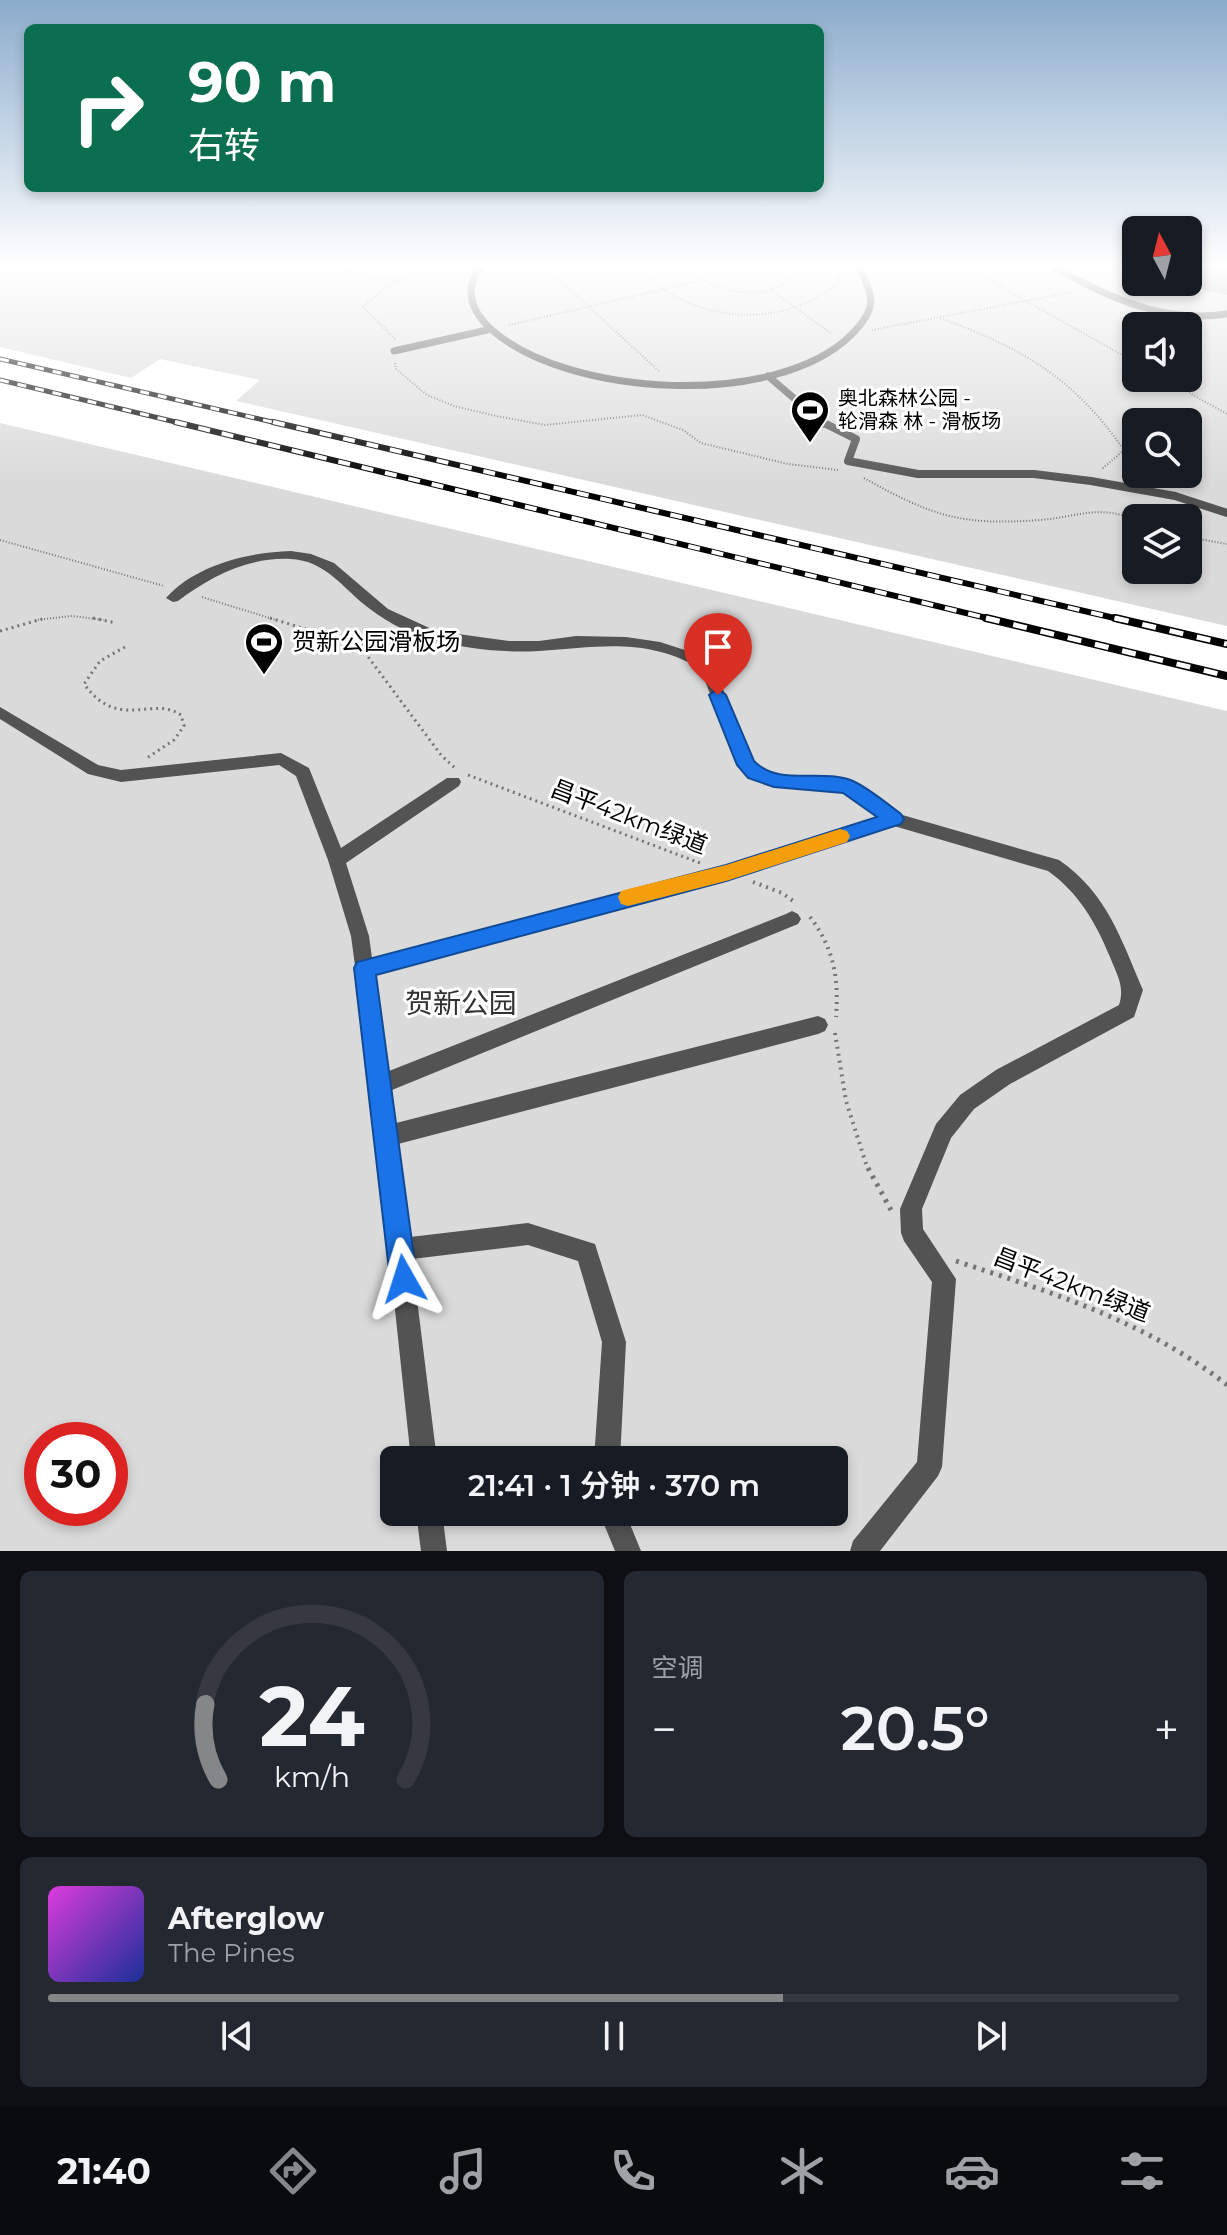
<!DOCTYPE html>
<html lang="zh">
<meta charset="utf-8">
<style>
:root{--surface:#171b24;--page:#242831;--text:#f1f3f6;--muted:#9ea1a6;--line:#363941;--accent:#858687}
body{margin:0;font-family:Montserrat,"Noto Sans SC",sans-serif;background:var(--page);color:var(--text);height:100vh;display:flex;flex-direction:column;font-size:30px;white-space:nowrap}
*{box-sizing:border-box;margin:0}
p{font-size:26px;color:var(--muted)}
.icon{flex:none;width:44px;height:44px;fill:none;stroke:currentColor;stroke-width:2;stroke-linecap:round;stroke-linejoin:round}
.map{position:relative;height:1551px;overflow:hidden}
.details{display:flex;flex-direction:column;gap:20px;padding:20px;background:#0d0f14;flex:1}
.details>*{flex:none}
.guide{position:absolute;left:24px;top:24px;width:800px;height:168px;border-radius:12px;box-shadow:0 4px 12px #0003;background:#0b6e4f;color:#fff;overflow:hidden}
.needle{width:52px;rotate:353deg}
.fabs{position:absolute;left:1122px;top:216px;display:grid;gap:16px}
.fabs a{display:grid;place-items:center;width:80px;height:80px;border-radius:12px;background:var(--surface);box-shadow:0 4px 12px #0003;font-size:40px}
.speed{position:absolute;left:24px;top:1422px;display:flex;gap:16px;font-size:40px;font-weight:700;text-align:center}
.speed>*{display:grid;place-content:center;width:104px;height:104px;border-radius:50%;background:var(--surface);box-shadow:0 4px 12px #0003;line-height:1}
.speed .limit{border:12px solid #d22;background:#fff;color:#111}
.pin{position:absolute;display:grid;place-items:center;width:68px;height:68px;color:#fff;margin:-82px -34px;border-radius:50% 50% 50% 0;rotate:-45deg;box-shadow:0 0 8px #0007}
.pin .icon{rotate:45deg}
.me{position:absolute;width:88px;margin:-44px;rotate:354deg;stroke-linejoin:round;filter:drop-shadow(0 0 6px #0008)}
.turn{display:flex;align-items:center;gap:28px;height:168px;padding:0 32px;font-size:36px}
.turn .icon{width:104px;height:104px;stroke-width:2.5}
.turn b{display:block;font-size:56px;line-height:68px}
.big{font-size:60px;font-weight:600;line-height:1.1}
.details .widget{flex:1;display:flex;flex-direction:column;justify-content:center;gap:12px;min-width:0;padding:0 28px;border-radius:12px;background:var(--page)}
.details .dial{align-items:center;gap:0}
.dial svg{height:208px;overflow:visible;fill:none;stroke:var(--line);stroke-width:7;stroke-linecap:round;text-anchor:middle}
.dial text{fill:var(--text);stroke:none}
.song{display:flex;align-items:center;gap:24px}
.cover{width:96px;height:96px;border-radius:12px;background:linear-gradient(135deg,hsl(300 70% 55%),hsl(230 70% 35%))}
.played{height:8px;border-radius:4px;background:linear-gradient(90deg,var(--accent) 65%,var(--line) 65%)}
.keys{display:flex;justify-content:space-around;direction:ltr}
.heat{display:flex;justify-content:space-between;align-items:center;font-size:44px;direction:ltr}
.details .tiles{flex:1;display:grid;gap:20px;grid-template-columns:1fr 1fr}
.widget:last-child{grid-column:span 2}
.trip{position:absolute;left:380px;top:1446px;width:468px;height:80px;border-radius:12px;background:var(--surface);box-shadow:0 4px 12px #0003;font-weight:600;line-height:80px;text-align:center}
.menu{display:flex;height:128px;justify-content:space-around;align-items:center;background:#090b0e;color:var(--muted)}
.menu .icon{width:56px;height:56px}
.menu .selected{color:var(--accent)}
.menu b{font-size:36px;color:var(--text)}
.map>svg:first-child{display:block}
.green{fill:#dadada;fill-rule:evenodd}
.water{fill:#a1a1a1}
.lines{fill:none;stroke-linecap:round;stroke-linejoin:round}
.path-far3{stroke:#757575;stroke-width:2;stroke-dasharray:1 2;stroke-linecap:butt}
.path-far2{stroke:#757575;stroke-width:3;stroke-dasharray:2 4;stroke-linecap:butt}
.path-far1{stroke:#757575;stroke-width:4;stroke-dasharray:2 5;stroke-linecap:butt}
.path{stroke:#757575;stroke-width:5;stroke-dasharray:3 6;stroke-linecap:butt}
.service-far1{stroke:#535353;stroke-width:7}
.service{stroke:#535353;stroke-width:8}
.minor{fill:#535353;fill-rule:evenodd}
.rail-far2-casing{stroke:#000;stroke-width:5}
.rail-far1-casing{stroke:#000;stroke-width:6}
.rail-casing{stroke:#000;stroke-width:8}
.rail-far2{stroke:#fff;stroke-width:3;stroke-dasharray:9;stroke-linecap:butt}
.rail-far1{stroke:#fff;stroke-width:4;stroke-dasharray:12;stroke-linecap:butt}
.rail{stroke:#fff;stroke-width:5;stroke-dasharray:14;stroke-linecap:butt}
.route{fill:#1a73e8;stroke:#114b97;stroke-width:2}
.slow{fill:#f59e0b}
.labels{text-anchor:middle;stroke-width:6;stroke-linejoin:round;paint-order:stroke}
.far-poi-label{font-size:20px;fill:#000;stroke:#fff;text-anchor:start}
.poi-label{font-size:24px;fill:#000;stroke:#fff;text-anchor:start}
.street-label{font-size:24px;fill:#000;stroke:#fff}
.near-park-label{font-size:28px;fill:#313131;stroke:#fff}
</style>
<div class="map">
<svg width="1227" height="1551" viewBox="0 0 1227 1551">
<rect width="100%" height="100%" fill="#fff"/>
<g class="green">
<path d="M 0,267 L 1136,267 L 1136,282 L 1188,282 L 1188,267 L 1227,267 L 1227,626 L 236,401 L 260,380 L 160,359 L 131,378 L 0,347 ZM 1136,326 L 1188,326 L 1188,378 L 1136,378 ZM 1136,422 L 1188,422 L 1188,474 L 1136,474 ZM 1136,518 L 1188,518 L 1188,570 L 1136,570 Z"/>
<path d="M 0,423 L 1227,711 L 1227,1551 L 0,1551 ZM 42,1440 L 110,1440 L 110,1508 L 42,1508 ZM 394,1460 L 834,1460 L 834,1512 L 394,1512 Z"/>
</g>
<path class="water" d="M 1188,267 L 1219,267 L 1227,271 L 1227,295 L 1170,282 L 1188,282 Z"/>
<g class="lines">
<g class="path-far3">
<path d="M 320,267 L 398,281"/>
<path d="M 545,267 L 660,372"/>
<path d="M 646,267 L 645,275 C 699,324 782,329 839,283 L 837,267"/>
<path d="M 692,267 L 692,272 C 720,294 770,304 795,273 L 794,267"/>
<path d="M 966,267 L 1136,363"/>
<path d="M 1188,272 L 1215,267"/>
<path d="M 1121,286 L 1141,282"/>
<path d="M 771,290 L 832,334"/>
<path d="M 940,318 C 1022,348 1074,378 1124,450 L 1102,469"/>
<path d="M 509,325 L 700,281"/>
<path d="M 872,330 L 1073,292"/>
<path d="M 395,339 L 363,307 L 385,288 L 412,274 L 418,267"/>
<path d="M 395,363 L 396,369 L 427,395 L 454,406 L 496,416 L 545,425 L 642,415 L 683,430 L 701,443 L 788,464 L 838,470"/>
<path d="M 1163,378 L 1227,414"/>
<path d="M 864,478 C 932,516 961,526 1040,520 C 1078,517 1098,504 1136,520"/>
<path d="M 1188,537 L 1227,544"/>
<path d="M 0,540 L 164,586"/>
<path d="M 202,597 L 276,620"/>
<path d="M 35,620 L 72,616 L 104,620"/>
</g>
<g class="path-far2">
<path d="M 93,618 L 116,623"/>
<path d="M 270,618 L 360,646 L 441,755 L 455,768"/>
<path d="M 0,631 L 46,618"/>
<path d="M 125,647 L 100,661 L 84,684 C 119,732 152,695 181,715 L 184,726 L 174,740 L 147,758"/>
<path d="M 352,652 L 383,628"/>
<path d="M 468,775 L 700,863"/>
</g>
<g class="path-far1">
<path d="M 753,882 L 782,893 L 796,903"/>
<path d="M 810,917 C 834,948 839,979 836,1017"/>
<path d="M 835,1033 L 846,1101 L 868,1170"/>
</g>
<g class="path">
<path d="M 868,1168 L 891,1210"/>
<path d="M 956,1261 C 1052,1293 1146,1321 1227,1385"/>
</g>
<g class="service-far1">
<path d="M 480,267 C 463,291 472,312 492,330 C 568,397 776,409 851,335 C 876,310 876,297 858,267"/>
<path d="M 1054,267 C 1107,297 1165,324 1227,314"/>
<path d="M 394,351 L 487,330"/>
<path d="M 768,376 L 824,424"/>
</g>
<path class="service" d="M 822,422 L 856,439 L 848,461 L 918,474 L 1034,474 L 1091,481 L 1175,496 L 1227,513"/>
<g class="minor">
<path d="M 291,551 L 311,554 L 334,563 L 388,609 L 436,631 L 509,641 L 539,641 L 576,636 L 626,637 L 660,642 L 697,654 L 713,665 L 753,762 L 761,769 L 775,774 L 853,783 L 899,814 L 1059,860 C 1107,893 1121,939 1143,990 L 1134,1017 L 1010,1084 L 974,1109 L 951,1138 L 922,1209 L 923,1229 L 956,1279 L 942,1467 L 938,1476 L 880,1551 L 850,1551 L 853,1541 L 917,1462 L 932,1282 L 904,1241 L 901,1233 L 900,1209 L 936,1124 L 960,1095 L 996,1070 L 1119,1005 C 1125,986 1117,975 1110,957 C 1096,923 1079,893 1048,871 L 894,826 L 726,880 L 375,974 L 389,1071 L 786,914 L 792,911 L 798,914 L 801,919 L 798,924 L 392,1090 L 396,1123 L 818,1016 L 825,1019 L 828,1025 L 825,1031 L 818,1034 L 398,1144 L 410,1237 L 528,1223 L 595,1244 L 626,1342 L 620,1460 L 594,1460 L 602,1342 L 578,1261 L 528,1245 L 412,1259 L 437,1460 L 411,1460 L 371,1084 L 351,936 L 328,860 L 296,776 L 279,765 L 121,782 L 88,774 L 0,719 L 0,707 L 98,765 L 121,770 L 281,753 L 309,768 L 341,848 L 447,778 L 459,778 L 461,782 L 459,786 L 346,863 L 369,936 L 372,958 L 726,866 L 879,817 C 868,810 854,796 841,793 C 809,784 759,797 738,765 L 700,668 C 644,637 599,647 539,651 C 505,653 469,649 436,641 C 412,635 390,624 370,609 C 344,590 326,560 290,559 C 248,557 210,577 178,601 L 173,602 L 166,598 C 195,565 249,552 291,551 Z"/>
<path d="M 416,1512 L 442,1512 L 447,1551 L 421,1551 Z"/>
<path d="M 599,1512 L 625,1512 L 641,1551 L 615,1551 Z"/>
</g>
<defs>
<g id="rail-far2">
<path d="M 0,359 L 281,424"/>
<path d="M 0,380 L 184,424"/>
</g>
<g id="rail-far1">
<path d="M 175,422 L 995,620"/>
<path d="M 273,422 L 1123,620"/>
</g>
<g id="rail">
<path d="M 986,618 L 1227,676"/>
<path d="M 1115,618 L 1227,644"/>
</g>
</defs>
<use href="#rail-far2" class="rail-far2-casing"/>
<use href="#rail-far1" class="rail-far1-casing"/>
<use href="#rail" class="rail-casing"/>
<use href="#rail-far2" class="rail-far2"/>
<use href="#rail-far1" class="rail-far1"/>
<use href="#rail" class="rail"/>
</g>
<linearGradient id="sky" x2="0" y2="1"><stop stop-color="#8baccc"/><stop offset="0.55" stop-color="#fff"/><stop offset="1" stop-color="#fff" stop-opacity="0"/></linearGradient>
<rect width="1227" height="484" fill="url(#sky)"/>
<path class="route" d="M 718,689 L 726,695 L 754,761 C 779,787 822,768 853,781 C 870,789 886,803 901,814 L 904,819 L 901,824 L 726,881 L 376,975 L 417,1279 L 413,1288 L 404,1292 L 394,1288 L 390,1279 L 354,968 L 357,962 L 726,865 L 877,817 L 843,793 L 774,787 L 748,778 L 737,765 L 709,695 Z"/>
<path class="slow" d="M 840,829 L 847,831 L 850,836 L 847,842 L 726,881 L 628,906 L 621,904 L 618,897 L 621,891 L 628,889 L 726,865 Z"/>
<defs>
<symbol id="stadium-pin" viewBox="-11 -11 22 30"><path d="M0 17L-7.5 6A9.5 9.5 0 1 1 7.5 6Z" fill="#000" stroke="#fff"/><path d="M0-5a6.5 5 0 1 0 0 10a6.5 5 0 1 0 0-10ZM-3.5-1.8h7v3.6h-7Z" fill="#fff"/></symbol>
</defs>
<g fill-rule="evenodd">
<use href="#stadium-pin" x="788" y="388" width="44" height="60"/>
<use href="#stadium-pin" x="242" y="620" width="44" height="60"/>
</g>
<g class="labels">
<g class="far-poi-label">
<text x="838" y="405">奥北森林公园 -<tspan x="838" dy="23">轮滑森 林 - 滑板场</tspan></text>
</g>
<g class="poi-label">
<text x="292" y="650">贺新公园滑板场</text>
</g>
<g class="street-label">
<text transform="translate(629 817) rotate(21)" y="8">昌平42km绿道</text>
<text transform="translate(1072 1285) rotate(21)" y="8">昌平42km绿道</text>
</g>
<g class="near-park-label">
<text x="461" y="1013">贺新公园</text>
</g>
</g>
</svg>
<div class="fabs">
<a><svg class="needle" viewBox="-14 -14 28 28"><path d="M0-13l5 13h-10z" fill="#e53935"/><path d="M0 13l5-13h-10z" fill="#9ea1a6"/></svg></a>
<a><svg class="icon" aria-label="sound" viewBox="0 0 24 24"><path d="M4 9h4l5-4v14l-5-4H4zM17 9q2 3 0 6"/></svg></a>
<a><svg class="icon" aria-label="search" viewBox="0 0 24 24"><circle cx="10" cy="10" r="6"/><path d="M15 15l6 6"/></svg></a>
<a><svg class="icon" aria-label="layers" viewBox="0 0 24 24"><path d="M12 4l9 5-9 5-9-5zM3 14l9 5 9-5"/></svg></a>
</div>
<div class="speed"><div class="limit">30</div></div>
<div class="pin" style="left:718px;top:695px;background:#d93025"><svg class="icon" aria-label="arrive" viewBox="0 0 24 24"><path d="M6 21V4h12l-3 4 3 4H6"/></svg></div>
<svg class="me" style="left:404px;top:1279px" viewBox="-20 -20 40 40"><path d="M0-17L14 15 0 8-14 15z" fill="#1a73e8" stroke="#fff" stroke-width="4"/></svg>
<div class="trip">21:41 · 1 分钟 · 370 m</div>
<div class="guide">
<div class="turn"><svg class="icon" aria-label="right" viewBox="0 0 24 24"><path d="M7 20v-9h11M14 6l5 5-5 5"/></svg><div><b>90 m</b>右转</div></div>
</div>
</div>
<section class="details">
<div class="tiles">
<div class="widget dial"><svg viewBox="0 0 100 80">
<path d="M14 69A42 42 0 1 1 86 69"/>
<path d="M14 69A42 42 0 0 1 9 40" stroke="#858687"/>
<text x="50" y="56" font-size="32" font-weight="700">24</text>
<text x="50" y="72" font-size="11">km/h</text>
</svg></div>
<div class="widget"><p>空调</p>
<div class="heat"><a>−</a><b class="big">20.5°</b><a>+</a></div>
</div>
<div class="widget">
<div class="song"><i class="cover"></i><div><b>Afterglow</b><p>The Pines</p></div></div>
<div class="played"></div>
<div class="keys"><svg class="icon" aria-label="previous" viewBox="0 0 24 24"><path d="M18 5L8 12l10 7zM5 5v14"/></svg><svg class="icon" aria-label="pause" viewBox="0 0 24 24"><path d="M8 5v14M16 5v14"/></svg><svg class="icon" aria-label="next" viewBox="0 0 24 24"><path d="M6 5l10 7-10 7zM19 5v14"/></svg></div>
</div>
</div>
</section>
<nav class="menu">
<b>21:40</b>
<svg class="icon selected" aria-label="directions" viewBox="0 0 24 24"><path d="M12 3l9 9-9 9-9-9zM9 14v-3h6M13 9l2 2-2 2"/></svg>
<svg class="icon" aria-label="music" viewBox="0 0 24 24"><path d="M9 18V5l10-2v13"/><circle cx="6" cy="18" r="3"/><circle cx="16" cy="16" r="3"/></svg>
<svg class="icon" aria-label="phone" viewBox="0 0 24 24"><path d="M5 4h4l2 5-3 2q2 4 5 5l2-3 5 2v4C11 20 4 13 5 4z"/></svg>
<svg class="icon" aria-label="climate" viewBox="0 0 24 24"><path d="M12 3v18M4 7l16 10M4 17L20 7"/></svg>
<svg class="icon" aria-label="car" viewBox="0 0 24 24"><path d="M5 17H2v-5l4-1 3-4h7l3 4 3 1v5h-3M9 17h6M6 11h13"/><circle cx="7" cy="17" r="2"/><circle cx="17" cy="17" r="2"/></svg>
<svg class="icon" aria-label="filters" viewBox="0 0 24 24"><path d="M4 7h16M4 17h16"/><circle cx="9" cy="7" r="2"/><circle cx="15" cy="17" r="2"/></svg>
</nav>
